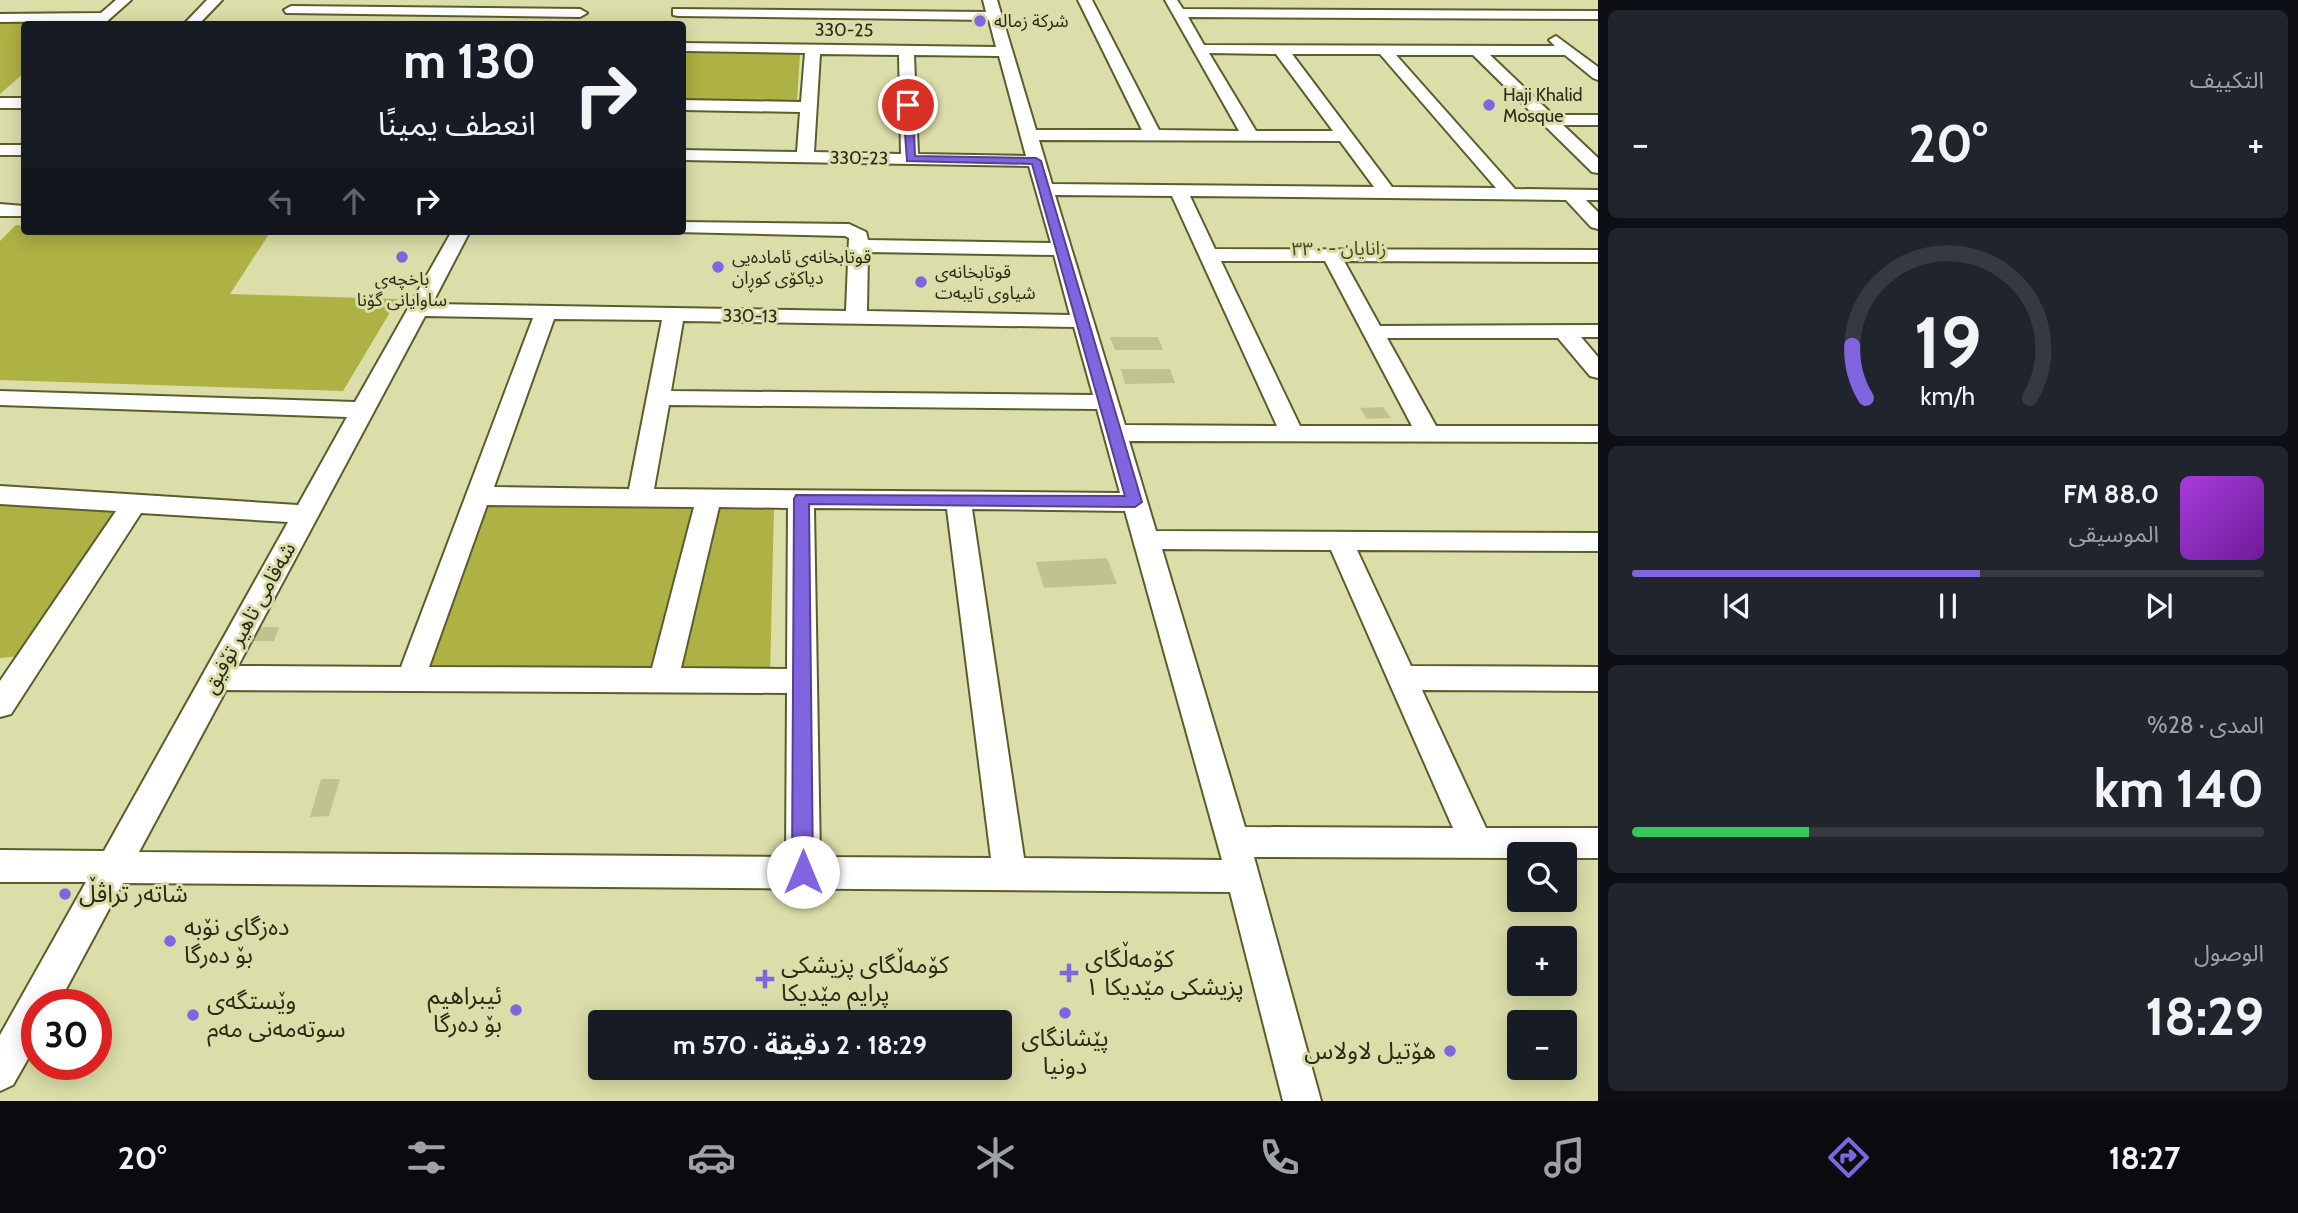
<!DOCTYPE html>
<html lang="ar">
<meta charset="utf-8">
<style>
:root{--surface:#171b24;--page:#20242c;--text:#f1f3f6;--muted:#9ea1a6;--line:#363941;--accent:#8164df}
body{margin:0;font-family:Cabin,"Noto Sans Arabic",sans-serif;background:var(--page);color:var(--text);direction:rtl;height:100vh;display:flex;flex-direction:column;font-size:26px;white-space:nowrap}
*{box-sizing:border-box;margin:0}
p{font-size:23px;color:var(--muted)}
.icon{flex:none;width:38px;height:38px;fill:none;stroke:currentColor;stroke-width:2;stroke-linecap:round;stroke-linejoin:round}
.map{position:relative;flex:1;overflow:hidden;direction:ltr}
.details{display:flex;flex-direction:column;gap:10px;padding:10px;background:#0d0f14;width:700px}
.details>*{flex:none}
.hud{position:absolute;left:21px;top:21px;width:665px;height:214px;border-radius:7px;box-shadow:0 4px 18px #0003;direction:rtl;background:#171b24;color:var(--text);overflow:hidden}
.tools{position:absolute;left:1507px;top:842px;display:grid;gap:14px}
.tools a{display:grid;place-items:center;width:70px;height:70px;border-radius:7px;background:var(--surface);box-shadow:0 4px 18px #0003;font-size:35px}
.speed{position:absolute;left:21px;top:989px;display:flex;gap:14px;font-size:35px;font-weight:700;text-align:center}
.speed>*{display:grid;place-content:center;width:91px;height:91px;border-radius:50%;background:var(--surface);box-shadow:0 4px 18px #0003;line-height:1}
.speed .limit{border:10px solid #d22;background:#fff;color:#111}
.pin{position:absolute;display:grid;place-items:center;width:60px;height:60px;color:#fff;margin:-30px;border:4px solid #fff;border-radius:50%;box-shadow:0 2px 7px #0007}
.me{position:absolute;width:77px;margin:-38px;rotate:0deg;stroke-linejoin:round;filter:drop-shadow(0 0 5px #0008)}
.turn{display:flex;align-items:center;gap:24px;height:147px;padding:0 35px;font-size:32px}
.turn .icon{width:91px;height:91px;stroke-width:2.5}
.turn b{display:block;font-size:49px;line-height:60px}
.lanes{display:flex;align-items:center;height:66px;padding:0 35px;background:#0003;justify-content:center;gap:35px;direction:ltr}
.lanes .off{opacity:.35}
.big{font-size:52px;font-weight:700;line-height:1.1}
.details .card{flex:1;display:flex;flex-direction:column;justify-content:center;gap:10px;min-width:0;padding:0 24px;border-radius:10px;background:var(--page)}
.details .dial{align-items:center;gap:0}
.dial svg{height:182px;overflow:visible;fill:none;stroke:var(--line);stroke-width:7;stroke-linecap:round;text-anchor:middle}
.dial text{fill:var(--text);stroke:none}
.song{display:flex;align-items:center;gap:21px}
.cover{width:84px;height:84px;border-radius:10px;background:linear-gradient(135deg,hsl(280 70% 55%),hsl(280 70% 35%))}
.played{height:7px;border-radius:4px;background:linear-gradient(90deg,var(--accent) 55%,var(--line) 55%)}
.keys{display:flex;justify-content:space-around;direction:ltr}
.heat{display:flex;justify-content:space-between;align-items:center;font-size:38px;direction:ltr}
.charge{height:10px;border-radius:5px;background:linear-gradient(90deg,#34c759 28%,var(--line) 0)}
.trip{position:absolute;left:588px;top:1010px;width:424px;height:70px;border-radius:7px;background:var(--surface);box-shadow:0 4px 18px #0003;font-weight:700;line-height:70px;text-align:center;direction:rtl}
.dock{display:flex;height:112px;justify-content:space-around;align-items:center;background:#090b0e;color:var(--muted)}
.dock .icon{width:49px;height:49px}
.dock .on{color:var(--accent)}
.dock b{font-size:32px;color:var(--text)}
main{display:flex;flex:1;min-height:0}
.map>svg:first-child{display:block}
.green{fill:#aeb143}
.building{fill:#c0c38f}
.lines{fill:none;stroke-linecap:round;stroke-linejoin:round}
.minor-casing{stroke:#5b5d2d;stroke-width:4}
.minor{fill:#fff;fill-rule:evenodd}
.route{fill:#8164df;stroke:#544191;stroke-width:2}
.poi-dot{fill:#8164df;stroke:#dbdea9;stroke-width:2.5}
.labels{text-anchor:middle;stroke-width:6;stroke-linejoin:round;paint-order:stroke}
.far-poi-label{font-size:18px;fill:#2b2c17;stroke:#dbdea9;text-anchor:start}
.far-street-label{font-size:18px;fill:#2b2c17;stroke:#dbdea9}
.far-neighbourhood-label{font-size:19px;fill:#4b4d1c;stroke:#dbdea9}
.street-label{font-size:21px;fill:#2b2c17;stroke:#dbdea9}
.near-poi-label{font-size:24px;fill:#2b2c17;stroke:#dbdea9;text-anchor:start}
</style>
<main>
<section class="details">
<div class="card"><p>التكييف</p>
<div class="heat"><a>−</a><b class="big">20°</b><a>+</a></div>
</div>
<div class="card dial"><svg viewBox="0 0 100 80">
<path d="M14 69A42 42 0 1 1 86 69"/>
<path d="M14 69A42 42 0 0 1 8 46" stroke="#8164df"/>
<text x="50" y="56" font-size="32" font-weight="700">19</text>
<text x="50" y="72" font-size="11">km/h</text>
</svg></div>
<div class="card">
<div class="song"><i class="cover"></i><div><b>88.0 FM</b><p>الموسيقى</p></div></div>
<div class="played"></div>
<div class="keys"><svg class="icon" aria-label="previous" viewBox="0 0 24 24"><path d="M18 5L8 12l10 7zM5 5v14"/></svg><svg class="icon" aria-label="pause" viewBox="0 0 24 24"><path d="M8 5v14M16 5v14"/></svg><svg class="icon" aria-label="next" viewBox="0 0 24 24"><path d="M6 5l10 7-10 7zM19 5v14"/></svg></div>
</div>
<div class="card"><p>المدى · 28%</p><b class="big">140 km</b><div class="charge"></div></div>
<div class="card"><p>الوصول</p><b class="big">18:29</b></div>
</section>
<div class="map">
<svg width="1598" height="1101" viewBox="0 0 1598 1101">
<rect width="100%" height="100%" fill="#dbdea9"/>
<g class="green">
<path d="M 86,21 L 82,24 L 24,24 L 24,73 L 0,94 L 0,22 Z"/>
<path d="M 683,53 L 800,54 L 797,101 L 683,99 Z"/>
<path d="M 16,225 L 24,226 L 24,231 L 271,231 L 230,294 L 398,299 L 343,391 L 0,380 L 0,241 Z"/>
<path d="M 0,502 L 125,508 L 21,656 L 0,658 Z"/>
<path d="M 481,505 L 774,506 L 770,677 L 419,672 Z"/>
</g>
<g class="building">
<path d="M 1110,337 L 1158,337 L 1163,350 L 1115,350 Z"/>
<path d="M 1121,369 L 1170,369 L 1175,383 L 1125,384 Z"/>
<path d="M 1383,407 L 1391,418 L 1367,419 L 1360,408 Z"/>
<path d="M 1107,558 L 1117,584 L 1044,588 L 1036,562 Z"/>
<path d="M 257,627 L 279,627 L 274,641 L 252,641 Z"/>
<path d="M 321,779 L 340,779 L 329,816 L 310,817 Z"/>
</g>
<g class="lines">
<defs>
<g id="minor">
<path d="M 116,0 L 131,0 L 104,24 L 89,24 L 91,21 L 0,22 L 0,14 L 101,13 Z"/>
<path d="M 207,0 L 222,0 L 199,24 L 184,24 Z"/>
<path d="M 983,0 L 997,0 L 1036,130 L 1142,130 L 1078,0 L 1092,0 L 1159,130 L 1239,131 L 1165,0 L 1177,0 L 1183,9 L 1598,11 L 1598,19 L 1188,17 L 1204,45 L 1555,46 L 1549,40 L 1556,36 L 1598,67 L 1598,80 L 1593,78 L 1565,55 L 1490,55 L 1553,115 L 1598,115 L 1598,125 L 1563,125 L 1598,158 L 1598,173 L 1592,172 L 1473,55 L 1396,55 L 1515,189 L 1598,190 L 1598,200 L 1586,200 L 1598,212 L 1598,229 L 1591,227 L 1566,200 L 1190,196 L 1215,249 L 1598,250 L 1598,262 L 1344,261 L 1380,326 L 1598,325 L 1598,337 L 1581,337 L 1598,357 L 1598,378 L 1590,376 L 1558,338 L 1387,338 L 1436,426 L 1598,426 L 1598,442 L 1129,441 L 1156,531 L 1598,533 L 1598,551 L 1357,550 L 1411,666 L 1598,667 L 1598,691 L 1422,690 L 1486,828 L 1598,828 L 1598,858 L 1564,858 L 1564,854 L 1519,854 L 1519,858 L 1254,857 L 1321,1101 L 1283,1101 L 1230,892 L 123,883 L 58,1004 L 37,1004 L 37,1043 L 13,1085 L 0,1091 L 0,1035 L 86,882 L 0,882 L 0,850 L 104,851 L 288,522 L 141,513 L 11,714 L 0,717 L 0,681 L 116,511 L 0,504 L 0,486 L 298,505 L 347,417 L 0,405 L 0,391 L 355,402 L 452,231 L 470,231 L 432,304 L 846,311 L 849,238 L 845,236 L 675,232 L 682,231 L 682,222 L 849,224 L 866,232 L 868,240 L 1051,243 L 1029,166 L 682,160 L 682,150 L 797,152 L 800,112 L 682,110 L 682,100 L 801,102 L 805,53 L 682,51 L 682,43 L 996,47 L 989,20 L 678,16 L 673,15 L 673,9 L 986,12 ZM 1209,53 L 1276,54 L 1333,131 L 1256,131 ZM 820,54 L 899,55 L 901,154 L 814,152 ZM 1292,54 L 1380,54 L 1496,188 L 1392,187 ZM 914,55 L 999,56 L 1026,156 L 918,154 ZM 1039,140 L 1340,141 L 1374,187 L 1052,184 ZM 1055,195 L 1172,196 L 1277,426 L 1125,425 ZM 868,252 L 1054,255 L 1070,315 L 867,311 ZM 1221,261 L 1325,261 L 1412,426 L 1300,426 ZM 425,316 L 533,318 L 401,667 L 238,666 ZM 554,319 L 662,320 L 629,489 L 494,487 ZM 683,321 L 1074,327 L 1093,395 L 671,391 ZM 669,405 L 1097,409 L 1120,493 L 654,489 ZM 487,505 L 694,507 L 652,668 L 429,667 ZM 719,507 L 788,508 L 787,669 L 681,668 ZM 814,508 L 947,509 L 991,858 L 820,857 ZM 972,509 L 1125,511 L 1222,860 L 1024,858 ZM 1162,549 L 1331,550 L 1453,828 L 1245,827 ZM 226,690 L 787,693 L 786,857 L 139,852 Z"/>
<path d="M 291,6 L 580,9 L 587,13 L 580,17 L 286,13 L 284,10 Z"/>
<rect x="0" y="98" width="24" height="10"/>
<rect x="0" y="145" width="24" height="10"/>
<path d="M 0,204 L 24,206 L 24,216 L 0,216 Z"/>
</g>
</defs>
<use href="#minor" class="minor-casing"/>
<use href="#minor" class="minor"/>
</g>
<path class="route" d="M 908,102 L 913,105 L 915,156 L 1036,158 L 1041,161 L 1142,502 L 1135,507 L 809,504 L 813,872 L 810,879 L 803,882 L 795,879 L 792,872 L 794,499 L 796,495 L 1125,496 L 1032,164 L 907,161 L 903,105 Z"/>
<g class="poi-dot">
<circle cx="980" cy="21" r="7"/>
<circle cx="1489" cy="105" r="7"/>
<circle cx="402" cy="257" r="7"/>
<circle cx="718" cy="267" r="7"/>
<circle cx="921" cy="282" r="7"/>
<circle cx="65" cy="894" r="7"/>
<circle cx="170" cy="941" r="7"/>
<path d="M1065.5 962.5h7v7h7v7h-7v7h-7v-7h-7v-7h7z"/>
<path d="M761.5 968.5h7v7h7v7h-7v7h-7v-7h-7v-7h7z"/>
<circle cx="516" cy="1010" r="7"/>
<circle cx="1065" cy="1013" r="7"/>
<circle cx="193" cy="1015" r="7"/>
<circle cx="1450" cy="1051" r="7"/>
</g>
<g class="labels">
<g class="far-poi-label">
<text x="994" y="27">شركة زماله</text>
<text x="1503" y="101">Haji Khalid<tspan x="1503" dy="21">Mosque</tspan></text>
<text x="732" y="263">قوتابخانەی ئامادەیی<tspan x="732" dy="21">دیاکۆی کوڕان</tspan></text>
<text x="935" y="278">قوتابخانەی<tspan x="935" dy="21">شیاوی تایبەت</tspan></text>
<text x="402" y="285" text-anchor="middle">باخچەی<tspan x="402" dy="21">ساوایانی گۆنا</tspan></text>
</g>
<g class="far-street-label">
<text transform="translate(844 30) rotate(1)" y="6">330-25</text>
<text transform="translate(859 158) rotate(1)" y="6">330-23</text>
<text transform="translate(750 316) rotate(1)" y="6">330-13</text>
</g>
<g class="far-neighbourhood-label">
<text x="1339" y="255">زانایان - ٣٣٠</text>
</g>
<g class="street-label">
<text transform="translate(249 618) rotate(-61)" y="7">شەقامی تاهیر تۆفیق</text>
</g>
<g class="near-poi-label">
<text x="79" y="902">شاتەر تراڤڵ</text>
<text x="184" y="935">دەزگای نۆبە<tspan x="184" dy="28">بۆ دەرگا</tspan></text>
<text x="1085" y="967">کۆمەڵگای<tspan x="1085" dy="28">پزیشکی مێدیکا ١</tspan></text>
<text x="781" y="973">کۆمەڵگای پزیشکی<tspan x="781" dy="28">پرایم مێدیکا</tspan></text>
<text x="502" y="1004" text-anchor="end">ئیبراهیم<tspan x="502" dy="28">بۆ دەرگا</tspan></text>
<text x="207" y="1009">وێستگەی<tspan x="207" dy="28">سوتەمەنی مەم</tspan></text>
<text x="1065" y="1046" text-anchor="middle">پێشانگای<tspan x="1065" dy="28">دونیا</tspan></text>
<text x="1436" y="1059" text-anchor="end">هۆتيل لاولاس</text>
</g>
</g>
</svg>
<div class="tools">
<a><svg class="icon" aria-label="search" viewBox="0 0 24 24"><circle cx="10" cy="10" r="6"/><path d="M15 15l6 6"/></svg></a>
<a>+</a>
<a>−</a>
</div>
<div class="speed"><div class="limit">30</div></div>
<div class="pin" style="left:908px;top:105px;background:#d93025"><svg class="icon" aria-label="arrive" viewBox="0 0 24 24"><path d="M6 21V4h12l-3 4 3 4H6"/></svg></div>
<svg class="me" style="left:803px;top:872px" viewBox="-20 -20 40 40"><circle r="19" fill="#fff"/><path d="M0-13L10 11 0 6-10 11z" fill="#8164df"/></svg>
<div class="trip">18:29 · 2 دقيقة · 570 m</div>
<div class="hud">
<div class="turn"><svg class="icon" aria-label="right" viewBox="0 0 24 24"><path d="M7 20v-9h11M14 6l5 5-5 5"/></svg><div><b>130 m</b>انعطف يمينًا</div></div>
<div class="lanes"><svg class="icon off" aria-label="left" viewBox="0 0 24 24"><path d="M17 20v-9H6M10 6l-5 5 5 5"/></svg><svg class="icon off" aria-label="ahead" viewBox="0 0 24 24"><path d="M12 20V5M6 11l6-6 6 6"/></svg><svg class="icon" aria-label="right" viewBox="0 0 24 24"><path d="M7 20v-9h11M14 6l5 5-5 5"/></svg></div>
</div>
</div>
</main>
<nav class="dock">
<b>18:27</b>
<svg class="icon on" aria-label="directions" viewBox="0 0 24 24"><path d="M12 3l9 9-9 9-9-9zM9 14v-3h6M13 9l2 2-2 2"/></svg>
<svg class="icon" aria-label="music" viewBox="0 0 24 24"><path d="M9 18V5l10-2v13"/><circle cx="6" cy="18" r="3"/><circle cx="16" cy="16" r="3"/></svg>
<svg class="icon" aria-label="phone" viewBox="0 0 24 24"><path d="M5 4h4l2 5-3 2q2 4 5 5l2-3 5 2v4C11 20 4 13 5 4z"/></svg>
<svg class="icon" aria-label="climate" viewBox="0 0 24 24"><path d="M12 3v18M4 7l16 10M4 17L20 7"/></svg>
<svg class="icon" aria-label="car" viewBox="0 0 24 24"><path d="M5 17H2v-5l4-1 3-4h7l3 4 3 1v5h-3M9 17h6M6 11h13"/><circle cx="7" cy="17" r="2"/><circle cx="17" cy="17" r="2"/></svg>
<svg class="icon" aria-label="filters" viewBox="0 0 24 24"><path d="M4 7h16M4 17h16"/><circle cx="9" cy="7" r="2"/><circle cx="15" cy="17" r="2"/></svg>
<b>20°</b>
</nav>
